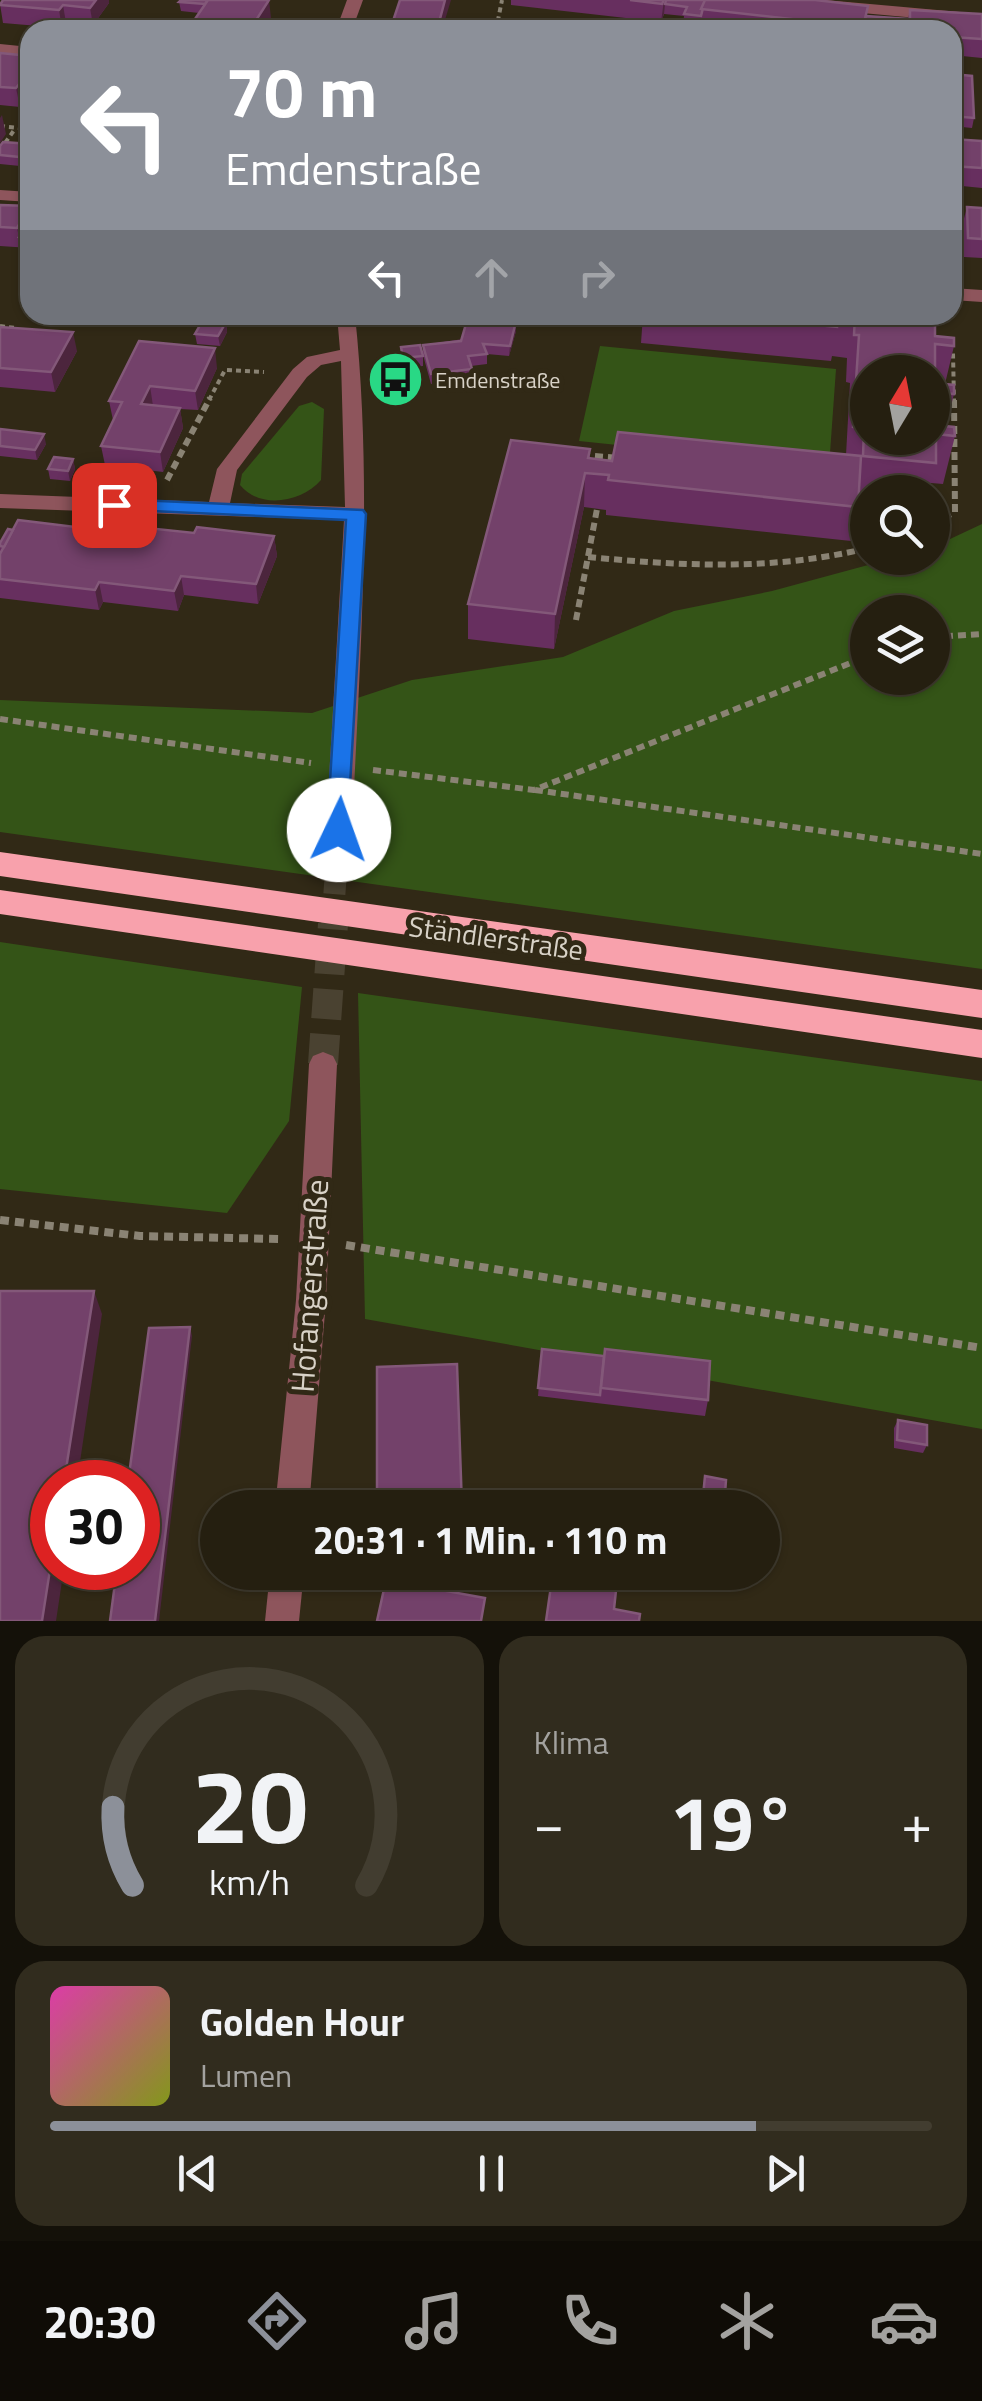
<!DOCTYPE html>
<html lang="de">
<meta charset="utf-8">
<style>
:root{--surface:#251f10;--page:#312c1e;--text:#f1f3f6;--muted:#a3a29f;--line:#423d30;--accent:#8c9099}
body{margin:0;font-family:"Titillium Web",sans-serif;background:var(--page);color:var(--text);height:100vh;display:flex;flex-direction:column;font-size:38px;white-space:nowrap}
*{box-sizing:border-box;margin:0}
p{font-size:32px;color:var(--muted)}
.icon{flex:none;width:55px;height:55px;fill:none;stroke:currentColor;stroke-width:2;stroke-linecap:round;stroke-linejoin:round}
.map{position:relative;height:1621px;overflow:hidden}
.details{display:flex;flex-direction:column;gap:15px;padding:15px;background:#141109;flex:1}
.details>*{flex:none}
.hud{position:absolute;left:20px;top:20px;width:942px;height:305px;border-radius:30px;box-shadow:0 2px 8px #0004,0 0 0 2px var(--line);background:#8c9099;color:#fff;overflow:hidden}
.needle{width:65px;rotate:10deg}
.tools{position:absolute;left:850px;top:355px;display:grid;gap:20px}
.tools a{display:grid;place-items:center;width:100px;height:100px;border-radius:50%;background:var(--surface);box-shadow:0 2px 8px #0004,0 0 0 2px var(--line);font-size:50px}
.speed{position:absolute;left:30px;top:1460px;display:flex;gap:20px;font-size:50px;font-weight:700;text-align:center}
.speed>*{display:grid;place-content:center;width:130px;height:130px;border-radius:50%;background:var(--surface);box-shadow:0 2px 8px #0004,0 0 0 2px var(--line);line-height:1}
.speed .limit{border:15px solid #d22;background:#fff;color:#111}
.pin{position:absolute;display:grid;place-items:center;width:85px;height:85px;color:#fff;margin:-42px;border-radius:20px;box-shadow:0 5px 15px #0006}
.me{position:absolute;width:110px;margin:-55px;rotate:3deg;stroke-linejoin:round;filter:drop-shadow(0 0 8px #0008)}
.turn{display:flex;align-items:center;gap:35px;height:210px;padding:0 40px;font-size:45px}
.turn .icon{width:130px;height:130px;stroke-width:2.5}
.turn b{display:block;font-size:70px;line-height:85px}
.lanes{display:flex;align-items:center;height:95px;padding:0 40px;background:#0003;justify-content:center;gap:50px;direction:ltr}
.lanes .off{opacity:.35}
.big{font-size:75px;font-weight:700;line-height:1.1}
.details .widget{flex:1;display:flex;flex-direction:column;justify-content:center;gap:15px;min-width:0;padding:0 35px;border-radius:30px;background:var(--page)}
.details .dial{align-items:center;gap:0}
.dial svg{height:260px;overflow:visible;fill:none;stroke:var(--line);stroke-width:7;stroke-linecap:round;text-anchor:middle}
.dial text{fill:var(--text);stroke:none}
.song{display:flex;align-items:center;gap:30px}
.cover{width:120px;height:120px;border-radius:15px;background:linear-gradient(135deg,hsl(320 70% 55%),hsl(70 70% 35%))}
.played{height:10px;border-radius:5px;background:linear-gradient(90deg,var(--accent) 80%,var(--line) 80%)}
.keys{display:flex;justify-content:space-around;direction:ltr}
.heat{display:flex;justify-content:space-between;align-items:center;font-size:55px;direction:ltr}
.details .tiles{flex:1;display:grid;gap:15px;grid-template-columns:1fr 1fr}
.widget:last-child{grid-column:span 2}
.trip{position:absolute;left:200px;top:1490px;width:580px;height:100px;border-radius:50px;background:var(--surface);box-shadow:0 2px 8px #0004,0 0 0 2px var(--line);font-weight:700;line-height:100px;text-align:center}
.tabs{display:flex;height:160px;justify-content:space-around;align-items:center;background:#0f0c06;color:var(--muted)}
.tabs .icon{width:70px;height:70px}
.tabs .on{color:var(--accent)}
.tabs b{font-size:45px;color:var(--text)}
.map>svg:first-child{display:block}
.green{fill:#345417;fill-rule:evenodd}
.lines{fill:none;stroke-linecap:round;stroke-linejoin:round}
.minor-tunnel-far1{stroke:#4a4231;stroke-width:22;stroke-dasharray:22 11;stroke-linecap:butt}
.minor-tunnel{stroke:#4a4231;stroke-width:30;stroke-dasharray:30 15;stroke-linecap:butt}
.path-far2{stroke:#8a8374;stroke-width:4;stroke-dasharray:5 4;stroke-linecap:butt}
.path-far1{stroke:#8a8374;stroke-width:6;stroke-dasharray:8 5;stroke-linecap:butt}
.path{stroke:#8a8374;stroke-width:8;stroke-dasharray:9 6;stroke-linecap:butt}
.minor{fill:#8e555c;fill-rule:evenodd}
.highway{fill:#f8a1ac;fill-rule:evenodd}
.wall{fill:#672f5f}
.shaded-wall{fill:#4c253d}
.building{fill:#73416a;stroke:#835879;stroke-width:2.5;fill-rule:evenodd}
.route{fill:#1a73e8;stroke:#114b97;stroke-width:2.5}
.labels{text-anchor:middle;stroke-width:10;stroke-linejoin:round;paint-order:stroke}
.far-poi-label{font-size:22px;fill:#d8d2c7;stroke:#312916;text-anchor:start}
.street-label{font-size:28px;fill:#d8d2c7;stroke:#312916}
.near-street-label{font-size:32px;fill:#d8d2c7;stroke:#312916}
</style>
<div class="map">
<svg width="982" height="1621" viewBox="0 0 982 1621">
<rect width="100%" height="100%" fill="#312916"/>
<g class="green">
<path d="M 600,346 L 836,369 L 829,467 L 579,441 Z"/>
<path d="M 312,402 L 324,409 L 321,480 C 302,502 260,510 240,485 L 242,474 L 299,406 Z"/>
<path d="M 982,524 L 982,969 L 0,832 L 0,700 L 312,713 L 412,680 L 563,657 L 674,611 L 772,591 L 894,558 L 932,558 L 933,547 ZM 868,612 L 932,612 L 932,678 L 868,678 Z"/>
<path d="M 0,942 L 302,987 L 289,1121 L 227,1213 L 0,1189 Z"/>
<path d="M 358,993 L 982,1081 L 982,1429 L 365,1319 Z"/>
</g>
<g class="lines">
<path class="minor-tunnel-far1" d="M 332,927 L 339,830"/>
<path class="minor-tunnel" d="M 323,1064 L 333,924"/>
<g class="path-far2">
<path d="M 496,30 L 502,0"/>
<path d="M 0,126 L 30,129"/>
<path d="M 0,150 L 15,129"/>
<path d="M 0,326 L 16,328"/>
<path d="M 947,347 L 953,353 L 954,400"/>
<path d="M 209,400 L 225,370 L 264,372"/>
</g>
<g class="path-far1">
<path d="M 582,455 L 619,458"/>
<path d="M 167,480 L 210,398"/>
<path d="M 932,524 L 955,512 L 954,398"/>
<path d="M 588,557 C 683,566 775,571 868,548"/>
<path d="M 576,620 L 597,509"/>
<path d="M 932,637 L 982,634"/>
<path d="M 0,719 L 311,763"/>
<path d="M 373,770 L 534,790 L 868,656"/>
<path d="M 535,790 L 982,854"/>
</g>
<g class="path">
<path d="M 0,1220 L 140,1236 L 279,1239"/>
<path d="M 346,1245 L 982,1348"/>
</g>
<g class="minor">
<path d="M 347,0 L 363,0 L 352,30 L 336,30 Z"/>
<path d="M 767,0 L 825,0 L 982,14 L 982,24 L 775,5 Z"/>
<path d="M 0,44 L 30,47 L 30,57 L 0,54 Z"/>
<path d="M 0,190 L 30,192 L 30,202 L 0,200 Z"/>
<path d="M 952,288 L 982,290 L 982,302 L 952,300 Z"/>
<path d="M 337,315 L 355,315 C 373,486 360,657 352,830 L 348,837 L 330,837 L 326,830 L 344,520 L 0,508 L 0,494 L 209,502 L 217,469 L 293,369 L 307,357 L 340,350 ZM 341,361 L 345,507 L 230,503 L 237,470 L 307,377 L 321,365 Z"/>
<path d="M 323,1052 L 333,1056 L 337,1064 L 326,1300 L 309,1508 L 275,1508 L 296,1300 L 309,1064 L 313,1056 Z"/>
<path d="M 270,1572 L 304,1572 L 299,1621 L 265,1621 Z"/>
</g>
<g class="highway">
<path d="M 0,852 L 982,990 L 982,1018 L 0,876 Z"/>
<path d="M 0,890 L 982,1030 L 982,1058 L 0,914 Z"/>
</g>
</g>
<g class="wall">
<path d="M 3,0 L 109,0 L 109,3 L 93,25 L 66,23 L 62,28 L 3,23 L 0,4 Z"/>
<path d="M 181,0 L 271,18 L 263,30 L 196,30 L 195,19 L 199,13 L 181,11 L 179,2 Z"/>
<path d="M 511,0 L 815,0 L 866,16 L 908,19 L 910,10 L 982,14 L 982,58 L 952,55 L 952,30 L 725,30 L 683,24 L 684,16 L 664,14 L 661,22 L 511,5 Z"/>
<path d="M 0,53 L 30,56 L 20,107 L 0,105 Z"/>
<path d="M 952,74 L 974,118 L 972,128 L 952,126 Z"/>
<path d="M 952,139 L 982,141 L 982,188 L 952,185 Z"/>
<path d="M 30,144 L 30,167 L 0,164 L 0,146 Z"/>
<path d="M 952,195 L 959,219 L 957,229 L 952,229 Z"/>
<path d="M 0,205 L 30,206 L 30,248 L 0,246 Z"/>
<path d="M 967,207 L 982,208 L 982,258 L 964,257 L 962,226 Z"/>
<path d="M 410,315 L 458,315 L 458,318 L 411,321 Z"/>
<path d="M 643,315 L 906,315 L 935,336 L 954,346 L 945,384 L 954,394 L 946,426 L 955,436 L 943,484 L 931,483 L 929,492 L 868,492 L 868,505 L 858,504 L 851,541 L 606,515 L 606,510 L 584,507 L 554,649 L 468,639 L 468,604 L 590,449 L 590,458 L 612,461 L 846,455 L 850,383 L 846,382 L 847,358 L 832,356 L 831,361 L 641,343 Z"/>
<path d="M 226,322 L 227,332 L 220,346 L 197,344 L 195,334 Z"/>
<path d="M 0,327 L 77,351 L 55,392 L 0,387 Z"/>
<path d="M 516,331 L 509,356 L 487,354 L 487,364 L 471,366 L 472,379 L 431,384 L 423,355 L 423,345 Z"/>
<path d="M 139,341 L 217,368 L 198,410 L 180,409 L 183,428 L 163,472 L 105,465 L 101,446 L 113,420 L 109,401 Z"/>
<path d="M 401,347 L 423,356 L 423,366 L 404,368 Z"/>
<path d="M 0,429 L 46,444 L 37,460 L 0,456 Z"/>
<path d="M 73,459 L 75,469 L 70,481 L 50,479 L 48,469 Z"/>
<path d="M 116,532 L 274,536 L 277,556 L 258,604 L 184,595 L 178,611 L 103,602 L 99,610 L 0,598 L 0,543 Z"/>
<path d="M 542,1349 L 708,1400 L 705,1416 L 538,1396 Z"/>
<path d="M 898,1420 L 927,1445 L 923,1453 L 894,1448 L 894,1428 Z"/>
</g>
<g class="shaded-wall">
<path d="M 96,0 L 109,0 L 109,3 L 93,25 L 90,8 Z"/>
<path d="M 269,0 L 271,18 L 263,30 L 254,30 L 253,25 Z"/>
<path d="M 445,0 L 451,0 L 442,30 L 437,30 Z"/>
<path d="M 664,0 L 669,0 L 665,4 L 664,14 L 661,22 Z"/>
<path d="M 63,5 L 66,23 L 62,28 L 59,10 Z"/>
<path d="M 30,70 L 30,94 L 20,107 L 16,88 Z"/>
<path d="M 2,115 L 6,134 L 0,143 L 0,118 Z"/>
<path d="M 30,206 L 30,233 L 19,237 L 17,228 Z"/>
<path d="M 516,321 L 516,331 L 509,356 L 510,346 Z"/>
<path d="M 226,322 L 227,332 L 220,346 L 218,336 Z"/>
<path d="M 73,332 L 77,351 L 55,392 L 51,372 Z"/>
<path d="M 215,348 L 217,368 L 198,410 L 195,391 Z"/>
<path d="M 150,386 L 153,406 L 141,404 Z"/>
<path d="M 180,408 L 183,428 L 163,472 L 160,452 Z"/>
<path d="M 44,434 L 46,444 L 37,460 L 35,450 Z"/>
<path d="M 73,459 L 75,469 L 70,481 L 68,471 Z"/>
<path d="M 585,473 L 584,507 L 554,649 L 555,614 Z"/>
<path d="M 274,536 L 277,556 L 258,604 L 256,584 Z"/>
<path d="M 181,576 L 184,595 L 178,611 L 174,591 Z"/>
<path d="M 99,582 L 103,602 L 99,610 L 95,590 Z"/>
<path d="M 94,1291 L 102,1314 L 77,1482 L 64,1482 Z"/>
<path d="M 190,1327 L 192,1336 L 159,1621 L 155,1621 Z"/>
<path d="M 52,1557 L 52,1568 L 64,1568 L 56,1621 L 42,1621 Z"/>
</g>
<g class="building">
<path d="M 3,0 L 96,0 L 90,8 L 63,5 L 59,10 L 0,5 Z"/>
<path d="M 181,0 L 208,0 L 205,4 L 179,2 Z"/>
<path d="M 208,0 L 269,0 L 253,25 L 195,19 Z"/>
<path d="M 400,0 L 445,0 L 437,30 L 390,30 Z"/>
<path d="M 630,0 L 664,0 L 662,4 Z"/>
<path d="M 666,0 L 705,0 L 701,16 L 684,14 L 687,7 L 665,4 Z"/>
<path d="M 705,0 L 815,0 L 868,6 L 863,27 L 701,9 Z"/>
<path d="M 910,10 L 982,14 L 982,39 L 952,37 L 952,30 L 910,30 Z"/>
<path d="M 866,16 L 908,19 L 908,30 L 863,30 Z"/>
<path d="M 514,22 L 589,30 L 510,30 Z"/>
<path d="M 0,53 L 30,56 L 30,70 L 16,88 L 0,87 Z"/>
<path d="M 952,74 L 972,76 L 974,118 L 952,116 Z"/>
<path d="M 952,139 L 982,141 L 982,168 L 952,166 Z"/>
<path d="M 3,142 L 30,144 L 30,158 L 0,155 L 0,146 Z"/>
<path d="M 952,195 L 959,196 L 959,219 L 952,219 Z"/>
<path d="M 0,205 L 30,206 L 17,228 L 0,227 Z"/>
<path d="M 967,207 L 982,208 L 982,239 L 968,238 Z"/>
<path d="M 30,219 L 30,238 L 19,237 Z"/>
<path d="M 709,315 L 855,315 L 853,324 L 837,323 L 837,327 Z"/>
<path d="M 855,315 L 906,315 L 935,318 L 935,336 L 954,338 L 954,346 L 935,344 L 935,383 L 954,385 L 954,394 L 935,392 L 935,425 L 954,427 L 955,436 L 936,434 L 936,463 L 863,456 L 864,429 L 853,427 L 859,335 L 854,335 ZM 868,372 L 932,372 L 932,438 L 868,438 Z"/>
<path d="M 468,317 L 516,321 L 510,346 L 483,344 L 487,354 L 468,356 L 472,369 L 431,374 L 423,345 L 461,341 Z"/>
<path d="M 203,320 L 226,322 L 218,336 L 195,334 Z"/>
<path d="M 0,327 L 73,332 L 51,372 L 0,368 Z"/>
<path d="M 139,341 L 215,348 L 195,391 L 150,386 L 141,404 L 180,408 L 160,452 L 101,446 L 122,402 L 109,401 Z"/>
<path d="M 420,345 L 423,356 L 403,358 L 401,347 Z"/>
<path d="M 0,429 L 44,434 L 35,450 L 0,446 Z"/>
<path d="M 618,432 L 861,456 L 858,507 L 608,480 L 609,475 L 585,473 L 555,614 L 468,604 L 511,440 L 590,449 L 588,458 L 612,461 Z"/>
<path d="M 54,457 L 73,459 L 68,471 L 48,469 Z"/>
<path d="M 18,520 L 116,532 L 119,525 L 194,533 L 197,527 L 274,536 L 256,584 L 181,576 L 174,591 L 99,582 L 95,590 L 0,579 L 0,554 Z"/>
<path d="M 8,529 L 13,530 L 4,547 L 0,546 L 0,543 Z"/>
<path d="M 0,1291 L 94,1291 L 64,1482 L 52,1482 L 52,1557 L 42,1621 L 0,1621 Z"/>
<path d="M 190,1327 L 155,1621 L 110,1621 L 117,1568 L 138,1568 L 138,1482 L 128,1482 L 149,1328 Z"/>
<path d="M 542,1349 L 604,1356 L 600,1395 L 538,1388 Z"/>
<path d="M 605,1349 L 710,1361 L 708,1400 L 601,1388 Z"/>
<path d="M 457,1364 L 462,1507 L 377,1508 L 377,1367 Z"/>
<path d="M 898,1420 L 927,1425 L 927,1445 L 897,1440 Z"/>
<path d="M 705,1476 L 726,1480 L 724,1508 L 702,1506 Z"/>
<path d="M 553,1572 L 618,1572 L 614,1609 L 640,1614 L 639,1621 L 546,1621 Z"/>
<path d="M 386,1580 L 485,1598 L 481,1621 L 377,1621 Z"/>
</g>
<path class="route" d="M 114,499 L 363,510 L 366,514 L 347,836 L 339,839 L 327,830 L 346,520 L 107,509 L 107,501 Z"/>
<defs>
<symbol id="bus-disc" viewBox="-11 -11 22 22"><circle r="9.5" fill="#29d885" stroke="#312916"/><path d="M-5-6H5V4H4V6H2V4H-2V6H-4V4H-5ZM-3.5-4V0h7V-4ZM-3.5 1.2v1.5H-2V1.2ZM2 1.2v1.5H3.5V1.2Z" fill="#111"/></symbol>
</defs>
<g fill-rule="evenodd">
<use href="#bus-disc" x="364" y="348" width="63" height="63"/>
</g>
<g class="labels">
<g class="far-poi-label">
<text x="435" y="388">Emdenstraße</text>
</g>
<g class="street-label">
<text transform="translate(496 938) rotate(8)" y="10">Ständlerstraße</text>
</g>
<g class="near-street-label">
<text transform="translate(310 1286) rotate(-86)" y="11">Hofangerstraße</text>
</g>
</g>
</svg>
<div class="tools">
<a><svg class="needle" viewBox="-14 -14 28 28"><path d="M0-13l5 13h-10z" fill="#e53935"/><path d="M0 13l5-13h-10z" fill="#a3a29f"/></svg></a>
<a><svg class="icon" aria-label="search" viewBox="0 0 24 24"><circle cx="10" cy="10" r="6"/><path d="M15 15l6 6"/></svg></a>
<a><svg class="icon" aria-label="layers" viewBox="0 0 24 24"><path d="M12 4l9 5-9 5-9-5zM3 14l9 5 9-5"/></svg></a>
</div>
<div class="speed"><div class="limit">30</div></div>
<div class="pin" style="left:114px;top:505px;background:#d93025"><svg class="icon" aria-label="arrive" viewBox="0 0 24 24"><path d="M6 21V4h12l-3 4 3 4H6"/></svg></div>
<svg class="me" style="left:339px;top:830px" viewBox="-20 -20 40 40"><circle r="19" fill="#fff"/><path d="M0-13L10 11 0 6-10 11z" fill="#1a73e8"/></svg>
<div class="trip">20:31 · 1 Min. · 110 m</div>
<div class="hud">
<div class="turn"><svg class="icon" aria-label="left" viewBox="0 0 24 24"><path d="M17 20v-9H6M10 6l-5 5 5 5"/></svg><div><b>70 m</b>Emdenstraße</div></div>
<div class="lanes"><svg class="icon" aria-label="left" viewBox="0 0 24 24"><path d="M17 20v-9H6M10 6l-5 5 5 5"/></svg><svg class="icon off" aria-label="ahead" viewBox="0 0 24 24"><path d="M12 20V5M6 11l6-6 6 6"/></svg><svg class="icon off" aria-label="right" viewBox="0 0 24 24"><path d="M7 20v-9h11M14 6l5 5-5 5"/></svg></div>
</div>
</div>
<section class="details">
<div class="tiles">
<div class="widget dial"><svg viewBox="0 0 100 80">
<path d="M14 69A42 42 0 1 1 86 69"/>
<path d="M14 69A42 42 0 0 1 8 45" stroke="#8c9099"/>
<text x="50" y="56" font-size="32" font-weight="700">20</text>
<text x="50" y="72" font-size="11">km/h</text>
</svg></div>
<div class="widget"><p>Klima</p>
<div class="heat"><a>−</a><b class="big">19°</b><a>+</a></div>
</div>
<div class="widget">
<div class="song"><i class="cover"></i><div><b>Golden Hour</b><p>Lumen</p></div></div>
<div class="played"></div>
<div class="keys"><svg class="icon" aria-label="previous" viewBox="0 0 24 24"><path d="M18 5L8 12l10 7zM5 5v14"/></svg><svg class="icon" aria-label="pause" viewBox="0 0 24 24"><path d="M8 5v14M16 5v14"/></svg><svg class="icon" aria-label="next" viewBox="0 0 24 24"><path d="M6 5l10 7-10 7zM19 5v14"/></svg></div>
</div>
</div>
</section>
<nav class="tabs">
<b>20:30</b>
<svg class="icon on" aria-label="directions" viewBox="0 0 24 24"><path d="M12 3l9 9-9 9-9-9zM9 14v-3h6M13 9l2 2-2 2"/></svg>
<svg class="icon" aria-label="music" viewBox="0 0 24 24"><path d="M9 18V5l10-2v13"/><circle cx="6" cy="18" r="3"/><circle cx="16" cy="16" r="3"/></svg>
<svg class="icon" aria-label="phone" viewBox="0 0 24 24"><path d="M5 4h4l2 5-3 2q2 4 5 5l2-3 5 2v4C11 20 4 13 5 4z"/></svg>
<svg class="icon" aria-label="climate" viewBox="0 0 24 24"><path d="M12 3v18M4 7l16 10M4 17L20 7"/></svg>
<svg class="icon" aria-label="car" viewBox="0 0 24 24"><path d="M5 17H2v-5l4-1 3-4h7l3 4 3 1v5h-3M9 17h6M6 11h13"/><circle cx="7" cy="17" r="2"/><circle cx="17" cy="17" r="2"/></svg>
</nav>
